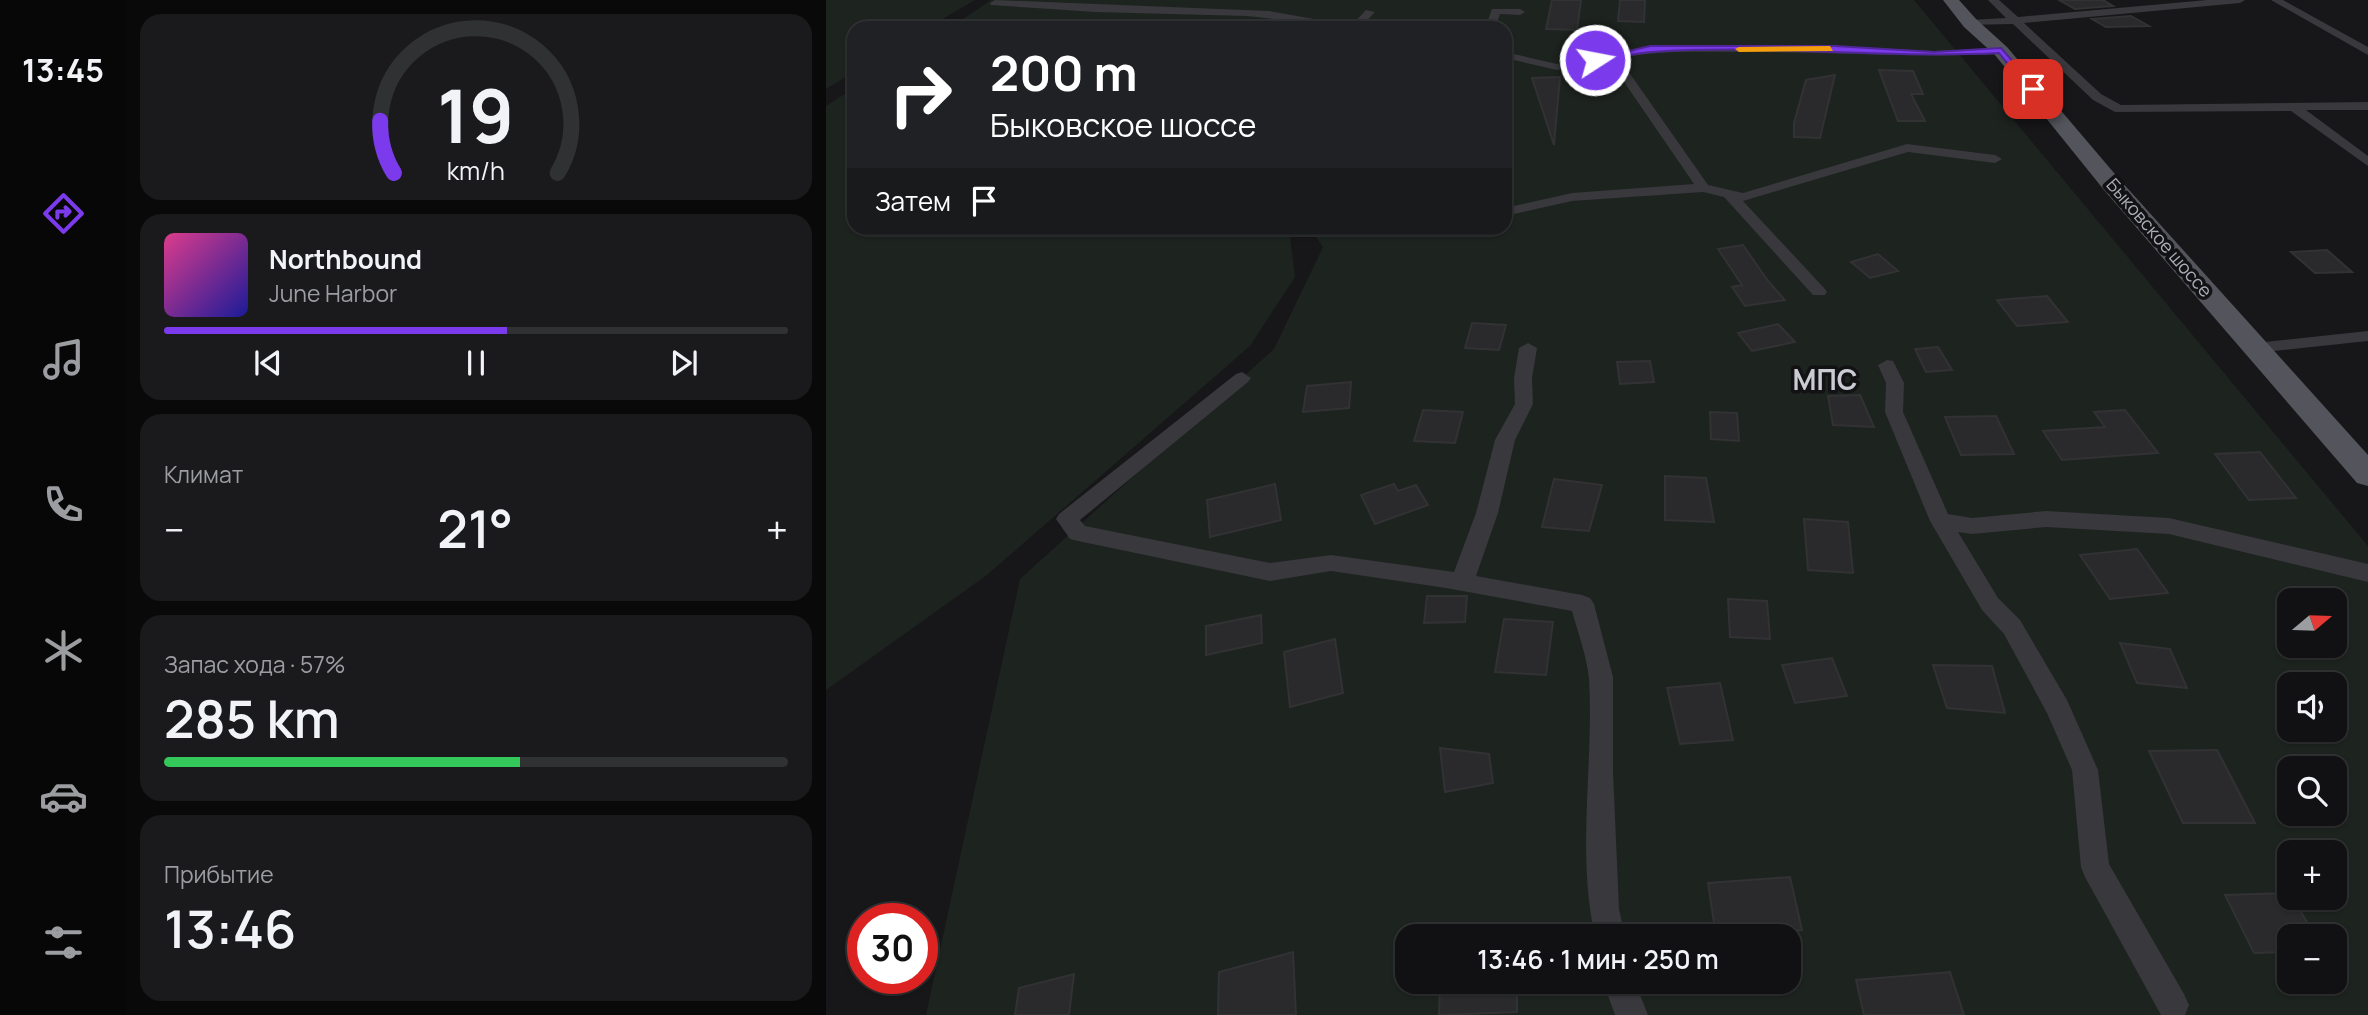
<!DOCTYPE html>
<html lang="ru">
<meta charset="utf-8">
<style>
:root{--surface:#111113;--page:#1a1a1c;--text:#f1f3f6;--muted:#9c9da0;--line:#303133;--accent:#7c3aed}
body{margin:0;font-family:Manrope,sans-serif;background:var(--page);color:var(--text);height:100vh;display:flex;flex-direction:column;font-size:26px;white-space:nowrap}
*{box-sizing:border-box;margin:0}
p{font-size:23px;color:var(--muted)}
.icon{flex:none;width:38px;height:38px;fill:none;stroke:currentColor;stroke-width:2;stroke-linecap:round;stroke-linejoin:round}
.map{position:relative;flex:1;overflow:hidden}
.panel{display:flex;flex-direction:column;gap:14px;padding:14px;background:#09090a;width:700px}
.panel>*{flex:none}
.banner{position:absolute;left:21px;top:21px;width:665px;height:214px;border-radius:21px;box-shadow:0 2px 5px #0004,0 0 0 2px var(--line);background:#202124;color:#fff;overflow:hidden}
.needle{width:46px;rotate:71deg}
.controls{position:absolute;left:1451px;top:588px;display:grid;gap:14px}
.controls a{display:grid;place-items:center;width:70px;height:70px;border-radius:14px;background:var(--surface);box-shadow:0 2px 5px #0004,0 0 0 2px var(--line);font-size:35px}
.speed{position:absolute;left:21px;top:903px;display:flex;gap:14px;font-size:35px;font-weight:700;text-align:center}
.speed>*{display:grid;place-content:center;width:91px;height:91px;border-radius:50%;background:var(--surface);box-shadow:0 2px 5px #0004,0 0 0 2px var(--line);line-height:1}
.speed .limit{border:10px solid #d22;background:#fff;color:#111}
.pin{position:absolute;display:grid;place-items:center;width:60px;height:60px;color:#fff;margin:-30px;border-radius:14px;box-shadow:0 4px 10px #0006}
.me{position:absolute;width:77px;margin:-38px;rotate:79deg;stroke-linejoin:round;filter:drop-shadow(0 0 5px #0008)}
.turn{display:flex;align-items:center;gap:24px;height:147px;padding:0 28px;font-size:32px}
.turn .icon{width:91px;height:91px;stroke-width:2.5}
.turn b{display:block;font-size:49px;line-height:60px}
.then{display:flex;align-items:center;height:66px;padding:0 28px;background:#0003;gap:14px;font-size:26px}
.big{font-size:52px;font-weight:600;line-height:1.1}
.panel .widget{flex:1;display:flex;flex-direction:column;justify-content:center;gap:10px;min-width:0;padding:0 24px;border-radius:21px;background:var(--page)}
.panel .dial{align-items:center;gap:0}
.dial svg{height:182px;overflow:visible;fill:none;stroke:var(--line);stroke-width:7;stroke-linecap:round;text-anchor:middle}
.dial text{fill:var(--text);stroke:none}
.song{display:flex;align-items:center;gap:21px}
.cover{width:84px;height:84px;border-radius:10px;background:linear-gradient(135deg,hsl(330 70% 55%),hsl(240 70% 35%))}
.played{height:7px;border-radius:4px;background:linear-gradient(90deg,var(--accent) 55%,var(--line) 55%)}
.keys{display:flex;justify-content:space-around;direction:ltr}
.heat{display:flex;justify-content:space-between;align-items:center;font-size:38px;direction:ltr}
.charge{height:10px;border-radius:5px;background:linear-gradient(90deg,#34c759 57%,var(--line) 0)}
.trip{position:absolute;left:569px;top:924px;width:406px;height:70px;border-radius:21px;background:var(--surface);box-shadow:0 2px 5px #0004,0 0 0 2px var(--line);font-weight:600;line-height:70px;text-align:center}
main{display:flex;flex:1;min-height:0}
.menu{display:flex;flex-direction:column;width:126px;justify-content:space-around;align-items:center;background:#070708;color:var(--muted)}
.menu .icon{width:49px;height:49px}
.menu .active{color:var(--accent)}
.menu b{font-size:32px;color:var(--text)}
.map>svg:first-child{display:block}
.green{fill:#1d231f;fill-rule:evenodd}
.building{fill:#2a2a2c;stroke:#323134;stroke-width:2}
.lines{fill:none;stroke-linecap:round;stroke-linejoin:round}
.street{fill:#38383d;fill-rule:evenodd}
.primary{fill:#54555c;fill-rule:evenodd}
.route{fill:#7c3aed;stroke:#51269a;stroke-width:2}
.slow{fill:#f59e0b}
.labels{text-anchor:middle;stroke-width:7;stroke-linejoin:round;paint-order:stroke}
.far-street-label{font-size:18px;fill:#aaacb7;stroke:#121214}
.district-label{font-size:28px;font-weight:bold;fill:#cbcbd4;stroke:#121214}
</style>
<main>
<nav class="menu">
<b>13:45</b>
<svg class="icon active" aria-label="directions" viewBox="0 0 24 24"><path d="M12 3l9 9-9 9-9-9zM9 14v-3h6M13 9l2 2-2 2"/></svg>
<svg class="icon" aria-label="music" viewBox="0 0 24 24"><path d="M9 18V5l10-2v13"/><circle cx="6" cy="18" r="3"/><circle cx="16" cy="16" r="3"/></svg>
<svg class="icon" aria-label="phone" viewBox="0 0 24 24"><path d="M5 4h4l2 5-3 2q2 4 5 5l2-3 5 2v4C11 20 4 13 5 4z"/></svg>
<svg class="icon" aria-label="climate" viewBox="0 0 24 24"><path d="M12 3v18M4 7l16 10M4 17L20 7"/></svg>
<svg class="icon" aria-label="car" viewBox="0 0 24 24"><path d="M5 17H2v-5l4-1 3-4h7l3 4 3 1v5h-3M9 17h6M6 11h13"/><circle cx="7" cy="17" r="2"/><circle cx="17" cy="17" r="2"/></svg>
<svg class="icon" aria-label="filters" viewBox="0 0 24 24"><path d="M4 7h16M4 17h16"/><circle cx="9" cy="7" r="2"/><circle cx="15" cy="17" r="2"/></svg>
</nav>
<section class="panel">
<div class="widget dial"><svg viewBox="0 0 100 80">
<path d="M14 69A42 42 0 1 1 86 69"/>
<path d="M14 69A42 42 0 0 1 8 46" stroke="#7c3aed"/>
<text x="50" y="56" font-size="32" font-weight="700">19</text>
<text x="50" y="72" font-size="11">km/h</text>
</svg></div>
<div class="widget">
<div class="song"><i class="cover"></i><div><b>Northbound</b><p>June Harbor</p></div></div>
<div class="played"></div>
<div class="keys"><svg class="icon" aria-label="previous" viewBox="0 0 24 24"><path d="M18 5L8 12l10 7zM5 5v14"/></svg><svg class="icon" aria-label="pause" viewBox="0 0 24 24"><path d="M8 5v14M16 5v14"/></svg><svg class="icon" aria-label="next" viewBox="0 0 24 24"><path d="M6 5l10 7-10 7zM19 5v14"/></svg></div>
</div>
<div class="widget"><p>Климат</p>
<div class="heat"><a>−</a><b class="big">21°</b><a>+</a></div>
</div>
<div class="widget"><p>Запас хода · 57%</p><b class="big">285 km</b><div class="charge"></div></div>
<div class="widget"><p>Прибытие</p><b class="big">13:46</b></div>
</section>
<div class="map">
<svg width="1542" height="1015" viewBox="0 0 1542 1015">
<rect width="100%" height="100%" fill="#171719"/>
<g class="green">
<path d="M 0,0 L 149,0 L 101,28 L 28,28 L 28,72 L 0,89 Z"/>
<path d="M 165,0 L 1088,0 L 1542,546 L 1542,1015 L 100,1015 L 194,579 L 448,349 L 497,247 L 484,228 L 679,228 L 679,28 L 124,28 ZM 1463,600 L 1508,600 L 1508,646 L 1463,646 ZM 1463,684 L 1508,684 L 1508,730 L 1463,730 ZM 1463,768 L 1508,768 L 1508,814 L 1463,814 ZM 1463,852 L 1508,852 L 1508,898 L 1463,898 ZM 581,936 L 962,936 L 962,982 L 581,982 ZM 1463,936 L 1508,936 L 1508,982 L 1463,982 Z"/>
<path d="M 28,88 L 28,228 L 463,228 L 469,277 L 424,346 L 161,575 L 0,690 L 0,106 Z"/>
</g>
<g class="building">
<path d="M 726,0 L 755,0 L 751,30 L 720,29 Z"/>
<path d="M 794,0 L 819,0 L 818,22 L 792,21 Z"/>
<path d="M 1233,0 L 1277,0 L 1287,6 L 1249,9 Z"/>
<path d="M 1305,16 L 1323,26 L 1280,27 L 1266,19 Z"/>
<path d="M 1053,70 L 1087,71 L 1097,94 L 1085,94 L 1099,121 L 1072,121 Z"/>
<path d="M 1009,75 L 994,138 L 968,137 L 968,123 L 980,80 Z"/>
<path d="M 734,77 L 728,145 L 706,78 Z"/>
<path d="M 917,245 L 942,281 L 959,300 L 919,306 L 906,287 L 916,285 L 892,249 Z"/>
<path d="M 1501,250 L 1526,272 L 1489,273 L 1465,252 Z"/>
<path d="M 1052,254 L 1072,271 L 1044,278 L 1025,262 Z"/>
<path d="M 1221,296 L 1242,322 L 1191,326 L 1171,300 Z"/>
<path d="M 646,323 L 680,325 L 673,350 L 639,348 Z"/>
<path d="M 952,324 L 969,342 L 926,351 L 912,333 Z"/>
<path d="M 1112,347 L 1126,370 L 1100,372 L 1089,349 Z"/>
<path d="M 824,361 L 828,382 L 794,384 L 791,362 Z"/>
<path d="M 525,382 L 523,408 L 477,412 L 481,386 Z"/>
<path d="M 1034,395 L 1048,427 L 1007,425 L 1002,396 Z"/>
<path d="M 597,410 L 637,412 L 629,443 L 588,441 Z"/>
<path d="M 1299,410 L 1332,453 L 1236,460 L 1217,431 L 1279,427 L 1268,412 Z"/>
<path d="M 884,412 L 911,413 L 913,441 L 885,439 Z"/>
<path d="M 1170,416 L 1188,454 L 1135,455 L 1119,417 Z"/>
<path d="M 1434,452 L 1470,498 L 1423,500 L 1389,454 Z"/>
<path d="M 839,476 L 880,478 L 888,522 L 839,520 Z"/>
<path d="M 728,479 L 776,485 L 763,531 L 716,527 Z"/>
<path d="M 449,484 L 455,520 L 384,537 L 381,500 Z"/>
<path d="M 568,484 L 572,491 L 590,485 L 602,505 L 549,524 L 535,495 Z"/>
<path d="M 978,519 L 1022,522 L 1027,573 L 982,570 Z"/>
<path d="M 1311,549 L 1342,593 L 1284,599 L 1254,555 Z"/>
<path d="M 601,596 L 641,596 L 639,622 L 598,623 Z"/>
<path d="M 902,599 L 941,601 L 944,639 L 904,637 Z"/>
<path d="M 435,615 L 436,643 L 380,655 L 380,626 Z"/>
<path d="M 678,619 L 727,622 L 720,675 L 669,672 Z"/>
<path d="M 509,639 L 517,693 L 464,707 L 458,652 Z"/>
<path d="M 1294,643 L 1344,649 L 1361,688 L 1311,683 Z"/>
<path d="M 1006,658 L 1021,696 L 969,703 L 956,665 Z"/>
<path d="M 1107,665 L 1166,666 L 1179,713 L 1121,708 Z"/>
<path d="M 894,683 L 907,740 L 854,744 L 841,688 Z"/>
<path d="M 614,748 L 663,754 L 667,783 L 619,792 Z"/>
<path d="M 1391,750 L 1429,823 L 1357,823 L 1323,751 Z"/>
<path d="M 964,877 L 976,930 L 890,936 L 882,883 Z"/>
<path d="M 1463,893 L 1463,898 L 1467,898 L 1489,936 L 1463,936 L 1463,952 L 1428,953 L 1399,895 Z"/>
<path d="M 467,952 L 470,1015 L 392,1015 L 393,972 Z"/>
<path d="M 1124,972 L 1138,1015 L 1038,1015 L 1030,980 Z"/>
<path d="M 248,974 L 243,1015 L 189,1015 L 193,988 Z"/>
<path d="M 614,982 L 691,982 L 691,1012 L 613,1015 Z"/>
</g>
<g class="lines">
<g class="street">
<path d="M 169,0 L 443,11 L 488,19 L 515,28 L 498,28 L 465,21 L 421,16 L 269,12 L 165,5 L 164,3 Z"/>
<path d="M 1162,0 L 1173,0 L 1192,17 L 1381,0 L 1419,0 L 1414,3 L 1198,23 L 1275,94 L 1295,105 L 1542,102 L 1542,110 L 1480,110 L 1542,156 L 1542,166 L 1465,111 L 1289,112 L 1267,100 L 1187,24 L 1140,25 L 1140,21 L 1144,20 L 1180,18 Z"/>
<path d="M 1445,0 L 1457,0 L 1542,47 L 1542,55 Z"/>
<path d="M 666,9 L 694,9 L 699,12 L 694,15 L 674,14 L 669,28 L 659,28 Z"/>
<path d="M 540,10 L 549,12 L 534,28 L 523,28 Z"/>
<path d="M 824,46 L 1009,46 L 1108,51 L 1175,48 L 1181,51 L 1175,54 C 1089,58 1003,52 916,52 C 874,52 834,50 793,58 L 882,185 L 917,193 L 1081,144 L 1169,155 L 1176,159 L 1169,163 L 1082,152 L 917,201 L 999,289 L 1001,292 L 999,295 L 987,295 L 898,197 L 877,192 L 746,201 L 679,216 L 679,208 L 746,193 L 868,184 L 783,60 L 731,70 L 679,58 L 679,52 L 731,64 Z"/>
<path d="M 1542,331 L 1542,341 L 1430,353 L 1421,348 L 1430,343 Z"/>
<path d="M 702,343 L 711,348 L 706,378 L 707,404 L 689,440 L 672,513 L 650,576 L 756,595 L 764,598 L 768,604 L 787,677 L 787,772 L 793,909 L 799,936 L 769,936 C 750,853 768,764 763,679 C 761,657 752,633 746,611 L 620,588 L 505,571 L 444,581 L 252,541 L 244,539 L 230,519 L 233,514 L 410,374 L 416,372 L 425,378 L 422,382 L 254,520 L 259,526 L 444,563 L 505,555 L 628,572 L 650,513 L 669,440 L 689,404 L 688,378 L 693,348 Z"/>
<path d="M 1061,360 L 1067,361 L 1078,383 L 1077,412 L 1122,514 L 1146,518 L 1220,511 L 1343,518 L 1542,564 L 1542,582 L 1343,534 L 1220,527 L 1146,534 L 1132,532 L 1172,598 L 1194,620 L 1241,700 L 1272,770 L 1283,864 L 1358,994 L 1363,1005 L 1359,1015 L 1335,1015 L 1259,877 L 1255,867 L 1246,770 L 1221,713 L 1178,634 L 1156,610 L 1104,521 L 1059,412 L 1060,383 L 1052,365 Z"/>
<path d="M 777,982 L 809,982 L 822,1015 L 789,1015 Z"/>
</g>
<path class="primary" d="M 1117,0 L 1133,0 L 1150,19 L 1181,47 L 1294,180 L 1542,455 L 1542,486 L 1531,483 L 1278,190 L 1169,55 L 1138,27 Z"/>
</g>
<path class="route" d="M 824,46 L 1009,46 L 1108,52 L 1175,48 L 1211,89 L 1204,91 L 1173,53 C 1057,59 942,44 826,52 C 807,53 788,59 769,63 L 765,60 Z"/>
<path class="slow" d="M 1004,46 L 1007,51 L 913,52 L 909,49 L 913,47 Z"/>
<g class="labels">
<g class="far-street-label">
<text transform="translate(1333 238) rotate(49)" y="6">Быковское шоссе</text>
</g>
<g class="district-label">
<text x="999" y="390">МПС</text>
</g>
</g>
</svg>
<div class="controls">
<a><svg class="needle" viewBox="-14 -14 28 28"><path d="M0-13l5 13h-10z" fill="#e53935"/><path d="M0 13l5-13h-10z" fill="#9c9da0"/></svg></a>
<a><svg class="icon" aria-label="sound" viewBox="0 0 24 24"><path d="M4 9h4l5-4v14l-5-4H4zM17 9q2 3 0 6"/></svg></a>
<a><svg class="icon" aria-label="search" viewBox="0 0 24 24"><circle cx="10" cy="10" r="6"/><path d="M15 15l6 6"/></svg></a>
<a>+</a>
<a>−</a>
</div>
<div class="speed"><div class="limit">30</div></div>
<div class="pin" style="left:1207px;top:89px;background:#d93025"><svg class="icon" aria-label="arrive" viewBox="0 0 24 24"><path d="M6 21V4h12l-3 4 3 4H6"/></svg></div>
<svg class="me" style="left:769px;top:60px" viewBox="-20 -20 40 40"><circle r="17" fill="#7c3aed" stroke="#fff" stroke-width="3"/><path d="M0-11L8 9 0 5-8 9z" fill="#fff"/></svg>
<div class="trip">13:46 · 1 мин · 250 m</div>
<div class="banner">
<div class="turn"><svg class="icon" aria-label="right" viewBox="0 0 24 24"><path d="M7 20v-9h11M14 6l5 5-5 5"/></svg><div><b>200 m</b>Быковское шоссе</div></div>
<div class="then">Затем<svg class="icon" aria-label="arrive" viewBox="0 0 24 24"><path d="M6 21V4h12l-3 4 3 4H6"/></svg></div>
</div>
</div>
</main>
